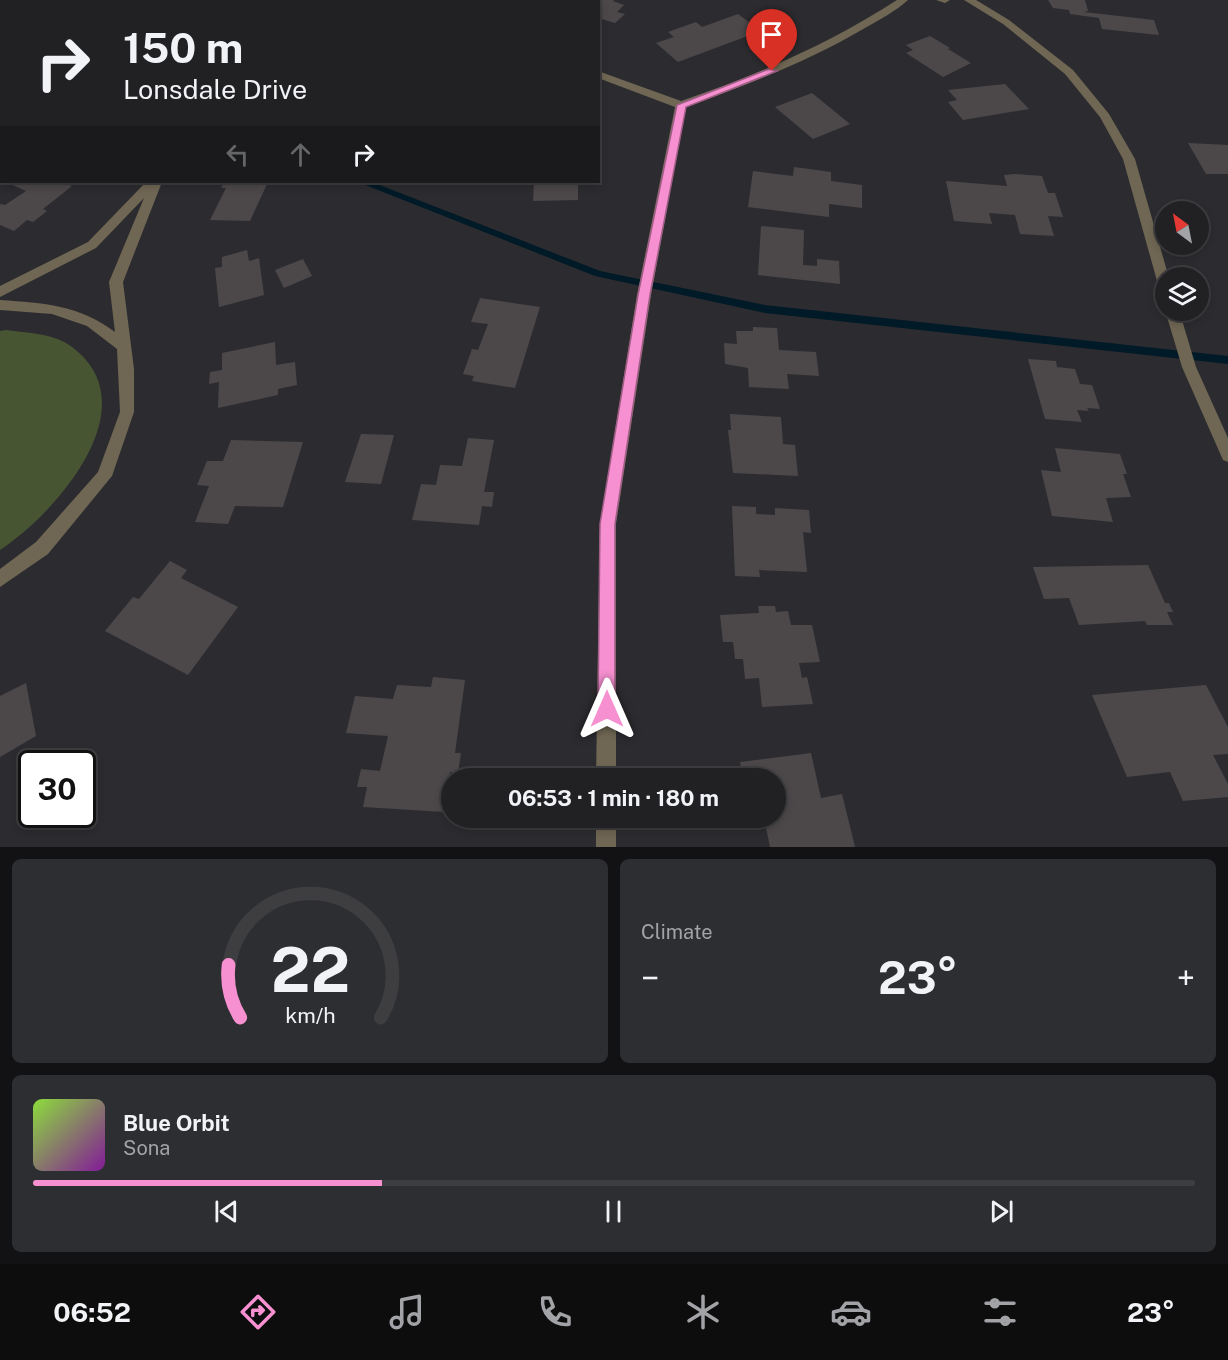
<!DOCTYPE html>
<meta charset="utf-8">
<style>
:root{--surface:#212124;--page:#2d2e31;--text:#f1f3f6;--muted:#a2a3a6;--line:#3e3e41;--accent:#f690d0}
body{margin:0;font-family:"Public Sans",sans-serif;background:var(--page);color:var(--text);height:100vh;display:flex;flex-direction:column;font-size:22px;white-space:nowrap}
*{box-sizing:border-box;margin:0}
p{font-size:20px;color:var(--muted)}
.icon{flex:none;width:33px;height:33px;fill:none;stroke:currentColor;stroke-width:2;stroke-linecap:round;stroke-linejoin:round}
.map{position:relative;height:847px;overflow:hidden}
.drawer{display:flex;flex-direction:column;gap:12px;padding:12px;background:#121214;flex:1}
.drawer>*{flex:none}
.hud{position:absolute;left:0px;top:0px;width:600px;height:183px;box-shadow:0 3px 9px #0003,0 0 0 2px var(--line);background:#212124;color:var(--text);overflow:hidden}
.needle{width:39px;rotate:328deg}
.fabs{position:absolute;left:1155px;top:201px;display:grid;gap:12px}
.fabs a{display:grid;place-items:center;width:54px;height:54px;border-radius:50%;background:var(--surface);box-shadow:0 3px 9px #0003,0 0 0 2px var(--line);font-size:30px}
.speed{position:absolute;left:18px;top:750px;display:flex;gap:12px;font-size:30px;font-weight:700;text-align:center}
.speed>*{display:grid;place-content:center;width:78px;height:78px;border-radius:50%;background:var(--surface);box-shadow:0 3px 9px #0003,0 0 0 2px var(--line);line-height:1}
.speed .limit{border:3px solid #111;border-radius:9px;background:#fff;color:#111}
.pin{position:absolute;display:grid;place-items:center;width:51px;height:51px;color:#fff;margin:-62px -26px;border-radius:50% 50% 50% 0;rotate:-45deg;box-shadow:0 0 6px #0007}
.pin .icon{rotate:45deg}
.me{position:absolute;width:66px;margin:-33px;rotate:0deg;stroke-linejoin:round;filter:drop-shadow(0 0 4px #0008)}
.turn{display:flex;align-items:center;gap:21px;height:126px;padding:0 24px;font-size:27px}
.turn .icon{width:78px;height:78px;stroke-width:2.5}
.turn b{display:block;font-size:42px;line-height:51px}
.lanes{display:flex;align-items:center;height:57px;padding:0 24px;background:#0003;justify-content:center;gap:30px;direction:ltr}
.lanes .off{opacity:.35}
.big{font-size:45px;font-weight:700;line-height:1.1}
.drawer .widget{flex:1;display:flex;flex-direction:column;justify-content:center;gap:9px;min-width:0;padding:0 21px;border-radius:9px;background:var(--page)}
.drawer .dial{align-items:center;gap:0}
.dial svg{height:156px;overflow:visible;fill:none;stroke:var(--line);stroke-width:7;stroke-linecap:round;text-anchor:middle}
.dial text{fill:var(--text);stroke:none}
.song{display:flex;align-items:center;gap:18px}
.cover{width:72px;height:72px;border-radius:9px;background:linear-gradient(135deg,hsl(90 70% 55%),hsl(290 70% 35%))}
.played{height:6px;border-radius:3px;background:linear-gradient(90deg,var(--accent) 30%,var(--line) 30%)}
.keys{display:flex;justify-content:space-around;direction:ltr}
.heat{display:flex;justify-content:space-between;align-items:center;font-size:33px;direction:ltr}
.drawer .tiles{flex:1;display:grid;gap:12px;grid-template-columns:1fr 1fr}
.widget:last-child{grid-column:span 2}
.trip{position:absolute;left:441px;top:768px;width:345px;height:60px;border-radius:30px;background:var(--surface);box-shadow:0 3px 9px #0003,0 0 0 2px var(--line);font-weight:700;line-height:60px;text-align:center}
.menu{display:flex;height:96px;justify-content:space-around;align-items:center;background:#0d0d0e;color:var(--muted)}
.menu .icon{width:42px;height:42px}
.menu .active{color:var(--accent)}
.menu b{font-size:27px;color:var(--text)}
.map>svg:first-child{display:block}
.green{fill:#485533}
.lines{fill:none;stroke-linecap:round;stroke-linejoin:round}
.stream{fill:#001a27;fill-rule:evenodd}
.building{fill:#4c484a}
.minor{fill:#6f6653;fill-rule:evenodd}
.route{fill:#f690d0;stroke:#a05e87;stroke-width:1.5}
</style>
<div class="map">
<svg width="1228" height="847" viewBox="0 0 1228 847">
<rect width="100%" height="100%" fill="#2c2c30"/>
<path class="green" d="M 6,330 C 27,333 54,333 72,347 C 151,406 55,514 0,550 L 0,331 Z"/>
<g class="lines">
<g class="stream">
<rect x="0" y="28" width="2" height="4"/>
<path d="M 362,182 L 372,182 L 600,271 L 765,305 L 1228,356 L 1228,364 L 765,313 L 595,276 L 363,184 Z"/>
</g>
</g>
<g class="building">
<path d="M 598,0 L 614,0 L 613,1 L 624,5 L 617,12 L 625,14 L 615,23 L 598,18 Z"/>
<path d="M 1048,0 L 1085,0 L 1088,11 L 1084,12 L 1154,20 L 1159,35 L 1102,29 L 1099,18 L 1070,14 L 1069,10 L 1053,8 Z"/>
<path d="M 738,14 L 761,31 L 678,62 L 656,43 L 674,37 L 668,32 L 696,22 L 702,27 Z"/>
<path d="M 930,36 L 950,48 L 948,49 L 971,63 L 943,77 L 906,53 L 913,50 L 906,45 Z"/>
<path d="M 1005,84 L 1029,109 L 963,120 L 948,102 L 957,100 L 948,90 Z"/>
<path d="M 812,93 L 850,124 L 813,139 L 775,107 Z"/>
<path d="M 1188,143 L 1228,145 L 1228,174 L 1206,174 Z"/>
<path d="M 794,167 L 831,172 L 831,181 L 862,185 L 862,208 L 829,204 L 829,217 L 748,207 L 753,171 L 793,176 Z"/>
<path d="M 1015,174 L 1042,176 L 1048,193 L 1055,193 L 1063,217 L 1048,216 L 1054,236 L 1020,234 L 1015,215 L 989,213 L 992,224 L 954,221 L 946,181 L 1007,186 L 1004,175 Z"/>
<path d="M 6,182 L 59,182 L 72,186 L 43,209 L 47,211 L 33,222 L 27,220 L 14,231 L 0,225 L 0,204 L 5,205 L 26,191 Z"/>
<path d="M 224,182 L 268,182 L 250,221 L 210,220 L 226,188 L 221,188 Z"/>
<path d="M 534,182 L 578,182 L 578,200 L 533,201 Z"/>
<path d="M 761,226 L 804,230 L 803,265 L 817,266 L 817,259 L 839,261 L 840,284 L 758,275 Z"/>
<path d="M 247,250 L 249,261 L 259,258 L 264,295 L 219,307 L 215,268 L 222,267 L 222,257 Z"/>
<path d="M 303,259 L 312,276 L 284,288 L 275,270 Z"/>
<path d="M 480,298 L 540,307 L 515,388 L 472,381 L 474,376 L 463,374 L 472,349 L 478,350 L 488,324 L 471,322 Z"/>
<path d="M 753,327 L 777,328 L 779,350 L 816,352 L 819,376 L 787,374 L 789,389 L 749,387 L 748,368 L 725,364 L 724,343 L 737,344 L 736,331 L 753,331 Z"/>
<path d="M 275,342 L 276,365 L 295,362 L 297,385 L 278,389 L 278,395 L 218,408 L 219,382 L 209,384 L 210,372 L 222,370 L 222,353 Z"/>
<path d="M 1028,359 L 1056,361 L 1057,367 L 1075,369 L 1080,384 L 1092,385 L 1100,409 L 1087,408 L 1089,411 L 1077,410 L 1082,422 L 1045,419 Z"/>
<path d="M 730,414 L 781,417 L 783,444 L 795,445 L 798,476 L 733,473 L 728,430 L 731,430 Z"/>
<path d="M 361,434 L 394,435 L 381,484 L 345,482 Z"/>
<path d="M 468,438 L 494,440 L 484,492 L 494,492 L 492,507 L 482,506 L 479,525 L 412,520 L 421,484 L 436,485 L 440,465 L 462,466 Z"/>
<path d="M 231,440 L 303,442 L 283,507 L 235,506 L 228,524 L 195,522 L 209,486 L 197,485 L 207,461 L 223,461 Z"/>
<path d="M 1055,448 L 1120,454 L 1127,474 L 1123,474 L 1131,497 L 1106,498 L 1113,522 L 1052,516 L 1041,470 L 1061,472 Z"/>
<path d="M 732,506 L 756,507 L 756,514 L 775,515 L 775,508 L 809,510 L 811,533 L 803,532 L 807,572 L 759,570 L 760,577 L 735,576 Z"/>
<path d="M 170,561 L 187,570 L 181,578 L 238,607 L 188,675 L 105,631 L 133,597 L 139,599 Z"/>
<path d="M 1148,565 L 1165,603 L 1169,603 L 1173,612 L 1167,612 L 1173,625 L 1147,625 L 1145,621 L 1079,625 L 1069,598 L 1044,599 L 1033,567 Z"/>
<path d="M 758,606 L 775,606 L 776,612 L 788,611 L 791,625 L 812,625 L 820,662 L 799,663 L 802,678 L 807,677 L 813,704 L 762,707 L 759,678 L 745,679 L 743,659 L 735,659 L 733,642 L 723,642 L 720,615 L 759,613 Z"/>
<path d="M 433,677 L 465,680 L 455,753 L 461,753 L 458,773 L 450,772 L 444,812 L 363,807 L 367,787 L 357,787 L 361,769 L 380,771 L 388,736 L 346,733 L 355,696 L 393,699 L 397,685 L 431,687 Z"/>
<path d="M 26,683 L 36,736 L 0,757 L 0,696 Z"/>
<path d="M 1206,685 L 1228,727 L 1228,754 L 1213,755 L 1228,784 L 1228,797 L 1183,801 L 1170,772 L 1127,777 L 1092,695 Z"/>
<path d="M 811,753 L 821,798 L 842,794 L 855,847 L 770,847 L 764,818 L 776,818 L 776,778 L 743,778 L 740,762 Z"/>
</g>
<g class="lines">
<g class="minor">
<path d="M 31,0 L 43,0 L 44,2 L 32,2 Z"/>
<path d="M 344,0 L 357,0 L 343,2 Z"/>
<path d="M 393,0 L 406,0 L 407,2 L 394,2 Z"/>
<path d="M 897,0 L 908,0 C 896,11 879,20 865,28 C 809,61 747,85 686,107 L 651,295 L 616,524 L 616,778 L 596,778 L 600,524 L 637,295 L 675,107 L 598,78 L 598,71 L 681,101 C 757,75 829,44 897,0 Z"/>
<path d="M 936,0 L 950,0 L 945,3 Z"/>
<path d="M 964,0 L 976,0 L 1009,20 L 1073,70 L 1109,114 L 1135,159 L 1169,278 L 1166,278 L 1166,293 L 1159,288 L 1123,159 L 1100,117 L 1065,74 L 1003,24 Z"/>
<rect x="0" y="59" width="2" height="7"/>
<path d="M 146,182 L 162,182 L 123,282 L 134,369 L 134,412 L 112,476 L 48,554 L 0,587 L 0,569 L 36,542 L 98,472 L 120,412 L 117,349 L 87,326 L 52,314 L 0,310 L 0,300 C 44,303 79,305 115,332 L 109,282 L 144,198 L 96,248 L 0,297 L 0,286 L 88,242 Z"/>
<path d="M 1165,310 L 1179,310 L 1196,367 L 1228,438 L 1228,462 L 1223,460 L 1182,367 Z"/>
<rect x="596" y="818" width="20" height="29"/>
</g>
</g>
<path class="route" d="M 769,69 L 777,71 L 686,107 L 650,295 L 615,524 L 615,709 L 613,715 L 607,718 L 601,715 L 598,709 L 600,524 L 638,295 L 677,105 Z"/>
</svg>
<div class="fabs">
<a><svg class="needle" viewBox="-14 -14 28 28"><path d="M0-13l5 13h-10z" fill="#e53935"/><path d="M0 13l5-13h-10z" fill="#a2a3a6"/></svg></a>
<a><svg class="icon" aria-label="layers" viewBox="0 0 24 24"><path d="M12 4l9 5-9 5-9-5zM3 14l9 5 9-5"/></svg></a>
</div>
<div class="speed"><div class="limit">30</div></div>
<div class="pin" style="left:772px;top:71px;background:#d93025"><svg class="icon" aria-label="arrive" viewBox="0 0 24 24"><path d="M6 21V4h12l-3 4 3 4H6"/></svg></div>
<svg class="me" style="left:607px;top:709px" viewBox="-20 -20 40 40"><path d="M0-17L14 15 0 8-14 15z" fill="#f690d0" stroke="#fff" stroke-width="4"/></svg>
<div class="trip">06:53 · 1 min · 180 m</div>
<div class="hud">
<div class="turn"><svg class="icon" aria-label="right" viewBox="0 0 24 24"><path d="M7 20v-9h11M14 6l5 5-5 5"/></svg><div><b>150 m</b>Lonsdale Drive</div></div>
<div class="lanes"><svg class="icon off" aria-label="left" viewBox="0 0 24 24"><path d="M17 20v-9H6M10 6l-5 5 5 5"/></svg><svg class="icon off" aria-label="ahead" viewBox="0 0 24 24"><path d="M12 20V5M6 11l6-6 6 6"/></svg><svg class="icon" aria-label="right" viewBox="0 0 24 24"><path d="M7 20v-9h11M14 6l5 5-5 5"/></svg></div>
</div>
</div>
<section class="drawer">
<div class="tiles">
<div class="widget dial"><svg viewBox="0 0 100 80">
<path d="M14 69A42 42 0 1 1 86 69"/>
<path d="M14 69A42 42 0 0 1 8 42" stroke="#f690d0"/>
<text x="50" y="56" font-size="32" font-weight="700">22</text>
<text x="50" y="72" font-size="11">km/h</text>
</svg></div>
<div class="widget"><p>Climate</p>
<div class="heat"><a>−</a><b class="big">23°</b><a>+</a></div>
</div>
<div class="widget">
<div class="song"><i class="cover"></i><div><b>Blue Orbit</b><p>Sona</p></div></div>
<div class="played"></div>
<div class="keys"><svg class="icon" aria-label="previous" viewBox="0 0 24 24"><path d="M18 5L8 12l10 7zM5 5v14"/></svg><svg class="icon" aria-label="pause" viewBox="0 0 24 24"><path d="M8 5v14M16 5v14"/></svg><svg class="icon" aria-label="next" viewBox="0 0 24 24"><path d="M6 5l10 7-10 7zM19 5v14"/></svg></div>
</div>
</div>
</section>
<nav class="menu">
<b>06:52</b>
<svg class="icon active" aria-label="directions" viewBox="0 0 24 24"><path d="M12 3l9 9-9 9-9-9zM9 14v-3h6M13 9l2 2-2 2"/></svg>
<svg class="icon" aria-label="music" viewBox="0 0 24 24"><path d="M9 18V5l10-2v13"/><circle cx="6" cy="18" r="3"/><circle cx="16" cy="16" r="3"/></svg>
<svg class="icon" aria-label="phone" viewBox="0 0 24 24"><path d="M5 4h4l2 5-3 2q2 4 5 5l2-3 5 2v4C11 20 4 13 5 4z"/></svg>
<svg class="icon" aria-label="climate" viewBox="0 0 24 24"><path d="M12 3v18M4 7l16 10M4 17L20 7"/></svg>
<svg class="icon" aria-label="car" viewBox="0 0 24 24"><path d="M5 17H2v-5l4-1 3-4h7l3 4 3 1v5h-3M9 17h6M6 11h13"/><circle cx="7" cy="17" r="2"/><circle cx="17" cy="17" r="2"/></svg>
<svg class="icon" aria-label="filters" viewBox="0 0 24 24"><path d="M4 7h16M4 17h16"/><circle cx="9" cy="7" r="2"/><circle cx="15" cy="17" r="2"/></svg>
<b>23°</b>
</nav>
